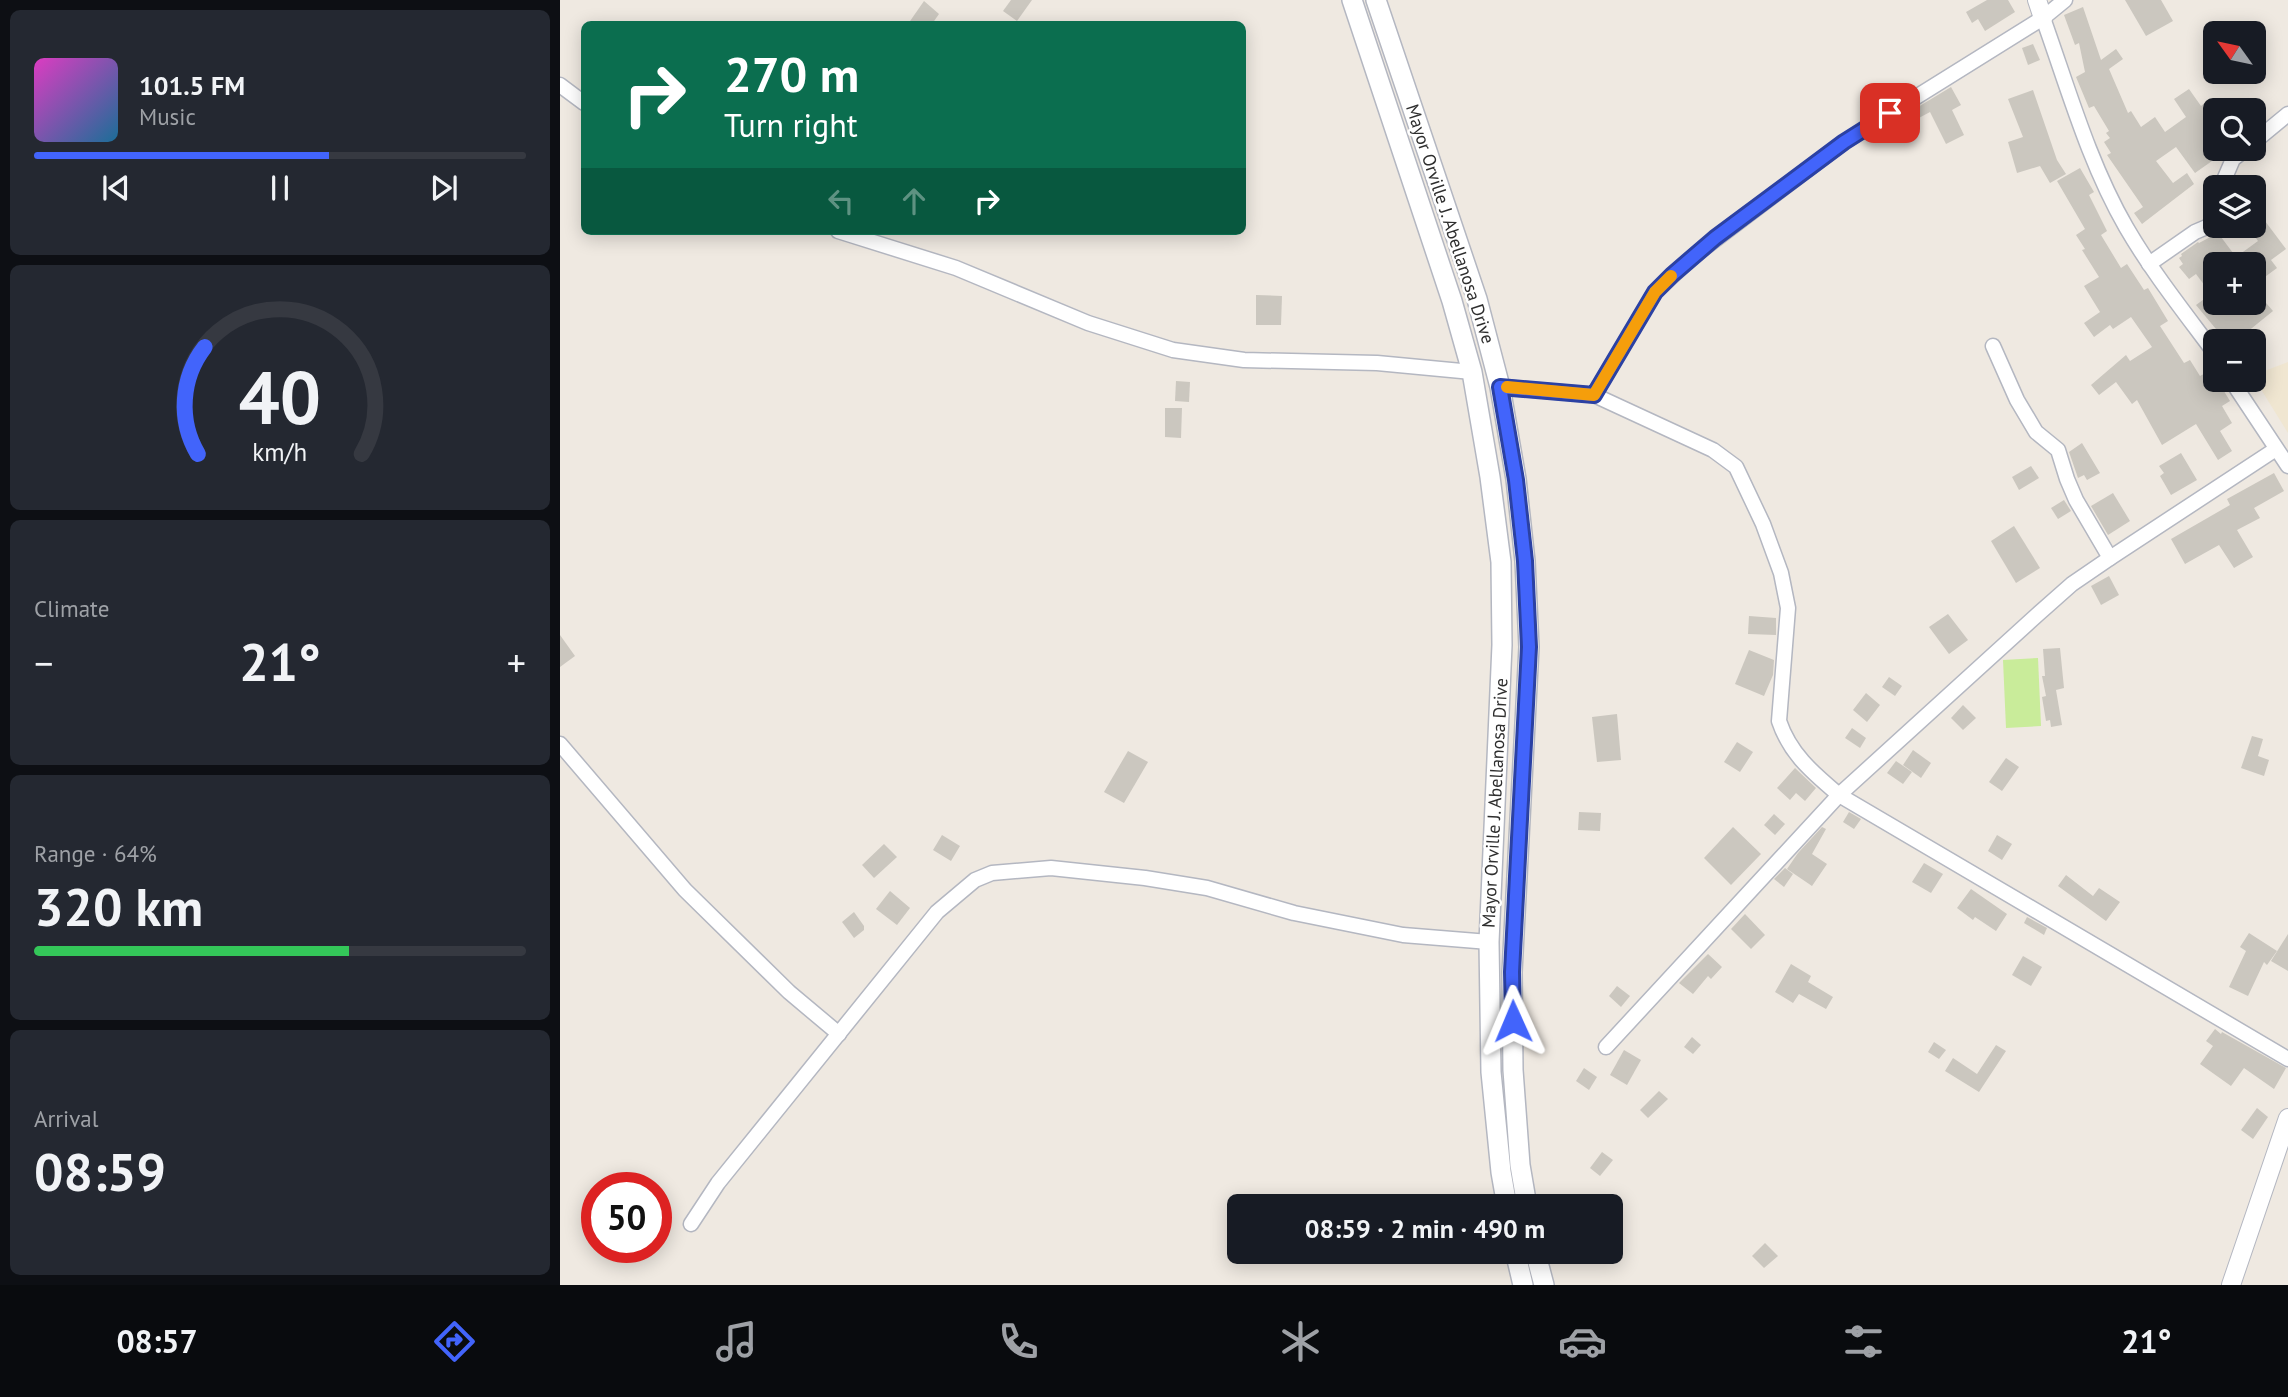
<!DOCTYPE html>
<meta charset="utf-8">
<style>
:root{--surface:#171b24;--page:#242831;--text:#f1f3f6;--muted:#9ea1a6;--line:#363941;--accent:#4264fb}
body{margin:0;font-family:"PT Sans",sans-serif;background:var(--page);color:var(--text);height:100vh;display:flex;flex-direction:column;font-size:26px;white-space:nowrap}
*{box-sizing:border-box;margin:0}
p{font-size:23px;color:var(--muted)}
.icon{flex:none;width:38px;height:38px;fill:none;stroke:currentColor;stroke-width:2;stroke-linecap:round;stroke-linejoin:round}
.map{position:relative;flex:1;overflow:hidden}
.details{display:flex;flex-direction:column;gap:10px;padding:10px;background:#0d0f14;width:560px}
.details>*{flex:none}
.guide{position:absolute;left:21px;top:21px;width:665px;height:214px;border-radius:10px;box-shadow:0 4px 18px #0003;background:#0b6e4f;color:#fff;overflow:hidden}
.needle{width:46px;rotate:303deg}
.controls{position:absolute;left:1643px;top:21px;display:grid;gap:14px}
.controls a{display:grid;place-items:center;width:63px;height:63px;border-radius:10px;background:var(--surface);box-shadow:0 4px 18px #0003;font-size:35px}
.speed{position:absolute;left:21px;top:1172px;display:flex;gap:14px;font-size:35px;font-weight:700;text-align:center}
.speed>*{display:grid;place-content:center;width:91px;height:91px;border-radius:50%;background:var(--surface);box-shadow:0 4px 18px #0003;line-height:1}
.speed .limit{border:10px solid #d22;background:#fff;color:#111}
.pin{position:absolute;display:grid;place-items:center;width:60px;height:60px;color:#fff;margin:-30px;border-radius:14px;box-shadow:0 4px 10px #0006}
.me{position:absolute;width:77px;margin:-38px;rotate:359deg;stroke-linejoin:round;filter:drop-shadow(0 0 5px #0008)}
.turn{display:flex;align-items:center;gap:24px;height:147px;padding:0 28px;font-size:32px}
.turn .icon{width:91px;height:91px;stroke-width:2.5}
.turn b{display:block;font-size:49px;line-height:60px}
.lanes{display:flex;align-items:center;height:66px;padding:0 28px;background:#0003;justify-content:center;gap:35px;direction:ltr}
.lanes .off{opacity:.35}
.big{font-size:52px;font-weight:800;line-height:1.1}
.details .card{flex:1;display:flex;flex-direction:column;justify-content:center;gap:10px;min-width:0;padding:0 24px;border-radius:10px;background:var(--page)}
.details .dial{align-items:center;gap:0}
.dial svg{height:182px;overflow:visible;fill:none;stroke:var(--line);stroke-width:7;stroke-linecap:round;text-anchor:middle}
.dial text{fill:var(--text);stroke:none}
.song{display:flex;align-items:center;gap:21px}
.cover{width:84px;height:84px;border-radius:10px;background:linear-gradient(135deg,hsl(310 70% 55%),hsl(200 70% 35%))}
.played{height:7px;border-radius:4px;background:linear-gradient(90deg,var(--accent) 60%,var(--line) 60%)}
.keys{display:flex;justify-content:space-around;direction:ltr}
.heat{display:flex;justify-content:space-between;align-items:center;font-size:38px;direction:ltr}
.charge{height:10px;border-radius:5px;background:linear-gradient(90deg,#34c759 64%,var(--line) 0)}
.trip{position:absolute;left:667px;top:1194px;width:396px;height:70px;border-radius:10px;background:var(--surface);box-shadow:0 4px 18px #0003;font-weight:800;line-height:70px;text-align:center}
.dock{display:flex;height:112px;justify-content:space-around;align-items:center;background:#090b0e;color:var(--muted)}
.dock .icon{width:49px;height:49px}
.dock .selected{color:var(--accent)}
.dock b{font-size:32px;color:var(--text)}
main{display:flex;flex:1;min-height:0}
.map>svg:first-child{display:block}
.education{fill:#f0e6d1}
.pitch{fill:#c9ec9a}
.building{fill:#cbc7bf}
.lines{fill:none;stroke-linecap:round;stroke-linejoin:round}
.minor-casing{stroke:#b4b7c1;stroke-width:17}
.tertiary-casing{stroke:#b4b7c1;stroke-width:20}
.secondary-casing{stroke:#b4b7c1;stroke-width:22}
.minor{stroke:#fff;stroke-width:14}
.tertiary{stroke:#fff;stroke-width:18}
.secondary{stroke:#fff;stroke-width:19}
.route-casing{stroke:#2b41a3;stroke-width:18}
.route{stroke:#4264fb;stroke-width:12}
.slow{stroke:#f59e0b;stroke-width:12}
.labels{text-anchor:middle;stroke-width:5;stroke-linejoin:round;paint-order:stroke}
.street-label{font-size:18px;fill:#2e2e2e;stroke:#fff}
</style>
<main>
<section class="details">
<div class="card">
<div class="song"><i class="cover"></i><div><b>101.5 FM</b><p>Music</p></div></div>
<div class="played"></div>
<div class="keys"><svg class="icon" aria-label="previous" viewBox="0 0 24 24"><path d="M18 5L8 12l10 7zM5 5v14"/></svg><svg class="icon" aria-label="pause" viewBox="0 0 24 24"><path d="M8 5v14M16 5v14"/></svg><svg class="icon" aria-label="next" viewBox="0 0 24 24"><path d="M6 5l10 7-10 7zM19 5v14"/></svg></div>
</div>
<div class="card dial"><svg viewBox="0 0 100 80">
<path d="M14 69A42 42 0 1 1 86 69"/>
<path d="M14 69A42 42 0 0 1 17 22" stroke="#4264fb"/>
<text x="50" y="56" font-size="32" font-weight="700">40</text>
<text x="50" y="72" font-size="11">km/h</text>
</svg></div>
<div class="card"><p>Climate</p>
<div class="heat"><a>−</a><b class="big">21°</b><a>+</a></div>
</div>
<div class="card"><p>Range · 64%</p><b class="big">320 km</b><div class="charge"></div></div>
<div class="card"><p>Arrival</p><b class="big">08:59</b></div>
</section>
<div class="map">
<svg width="1728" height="1285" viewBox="0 0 1728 1285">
<rect width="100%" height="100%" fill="#efe9e1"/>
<path class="education" d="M 1728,362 L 1728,433 L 1694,378 L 1694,375 Z"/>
<path class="pitch" d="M 1478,658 L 1481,726 L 1446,728 L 1443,660 Z"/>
<g class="building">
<path d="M 451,0 L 472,0 L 457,21 L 443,11 Z"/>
<path d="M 1427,0 L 1448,0 L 1455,12 L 1425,31 L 1418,19 L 1412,23 L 1406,12 Z"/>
<path d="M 1565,0 L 1601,0 L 1613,21 L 1586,36 Z"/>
<path d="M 364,1 L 379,14 L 372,24 L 348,24 Z"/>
<path d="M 1523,7 L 1541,60 L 1556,49 L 1563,59 L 1549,69 L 1568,113 L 1571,111 L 1581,127 L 1595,117 L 1605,132 L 1626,117 L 1614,99 L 1629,89 L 1641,106 L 1646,102 L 1656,116 L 1656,156 L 1651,159 L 1652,161 L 1635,173 L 1616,147 L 1596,161 L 1613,183 L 1627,173 L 1634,184 L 1582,224 L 1574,213 L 1583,207 L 1547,155 L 1551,153 L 1544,142 L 1550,138 L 1546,133 L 1549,131 L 1534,106 L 1529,108 L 1516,77 L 1525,72 L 1519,43 L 1515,45 L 1504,15 Z"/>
<path d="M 1473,44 L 1480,60 L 1468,65 L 1462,48 Z"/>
<path d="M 1391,87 L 1401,105 L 1392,110 L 1404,135 L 1386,144 L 1370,112 L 1357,119 L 1353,110 Z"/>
<path d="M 1473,90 L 1497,160 L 1506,174 L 1490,183 L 1480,166 L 1457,173 L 1448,142 L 1463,137 L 1448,99 Z"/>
<path d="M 1520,168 L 1534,192 L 1529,195 L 1547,231 L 1541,235 L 1561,268 L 1567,264 L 1584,290 L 1588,288 L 1608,321 L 1600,326 L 1624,363 L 1630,360 L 1640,376 L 1651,370 L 1670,401 L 1662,406 L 1672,423 L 1660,431 L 1672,451 L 1658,460 L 1636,424 L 1602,445 L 1577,400 L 1572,404 L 1556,382 L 1539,395 L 1531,385 L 1566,355 L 1570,361 L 1592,347 L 1571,317 L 1553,329 L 1550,325 L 1534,337 L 1524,323 L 1540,312 L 1524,286 L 1539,277 L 1522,250 L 1525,249 L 1516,235 L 1525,229 L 1497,181 Z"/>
<path d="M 1705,221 L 1726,249 L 1711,260 L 1717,268 L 1694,285 L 1694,264 L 1656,264 L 1656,303 L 1694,303 L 1694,289 L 1713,311 L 1676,341 L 1666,341 L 1636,305 L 1651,294 L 1636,274 L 1629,279 L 1619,267 L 1623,264 L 1619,258 L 1622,256 L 1621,254 L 1638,242 L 1639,243 L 1658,233 L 1676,257 L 1698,241 L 1691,231 Z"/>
<path d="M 696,295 L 722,296 L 721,325 L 696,325 Z"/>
<path d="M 616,381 L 630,382 L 629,402 L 615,401 Z"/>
<path d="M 605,408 L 622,408 L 621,438 L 605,437 Z"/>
<path d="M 1522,443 L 1540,473 L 1527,480 L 1524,475 L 1518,478 L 1509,452 Z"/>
<path d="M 1621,453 L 1637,480 L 1611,495 L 1600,476 L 1604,473 L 1599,466 Z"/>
<path d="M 1471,466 L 1479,478 L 1459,490 L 1452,477 Z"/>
<path d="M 1714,473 L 1724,491 L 1694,508 L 1700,518 L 1677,530 L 1693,557 L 1674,568 L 1659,545 L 1625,564 L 1611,539 L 1670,505 L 1667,499 Z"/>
<path d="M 1553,493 L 1570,521 L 1548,535 L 1531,506 Z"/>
<path d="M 1504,500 L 1511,511 L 1498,519 L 1491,508 Z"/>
<path d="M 1454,526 L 1480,568 L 1456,583 L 1431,541 Z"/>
<path d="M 1549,576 L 1559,595 L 1541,605 L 1531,586 Z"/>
<path d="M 1388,614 L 1408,640 L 1389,654 L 1369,627 Z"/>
<path d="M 1189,616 L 1216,618 L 1216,635 L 1188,634 Z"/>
<path d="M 0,635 L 15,656 L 0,667 Z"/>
<path d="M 1500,648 L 1504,688 L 1496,690 L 1502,725 L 1491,727 L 1490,720 L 1486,721 L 1482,697 L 1486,696 L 1482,676 L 1485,676 L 1483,649 Z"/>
<path d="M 1189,650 L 1214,660 L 1213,675 L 1204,696 L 1175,684 Z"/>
<path d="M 1329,677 L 1342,686 L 1335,696 L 1322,687 Z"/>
<path d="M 1306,693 L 1320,705 L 1307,722 L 1293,710 Z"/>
<path d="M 1403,705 L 1416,718 L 1403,730 L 1391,718 Z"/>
<path d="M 1057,714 L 1061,760 L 1037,762 L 1032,717 Z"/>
<path d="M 1292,728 L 1306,738 L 1300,748 L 1285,738 Z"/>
<path d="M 1692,736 L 1703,739 L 1698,756 L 1709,760 L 1704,776 L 1681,768 Z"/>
<path d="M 1177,742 L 1193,752 L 1180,772 L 1164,762 Z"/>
<path d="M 1353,750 L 1371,763 L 1361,778 L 1343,765 Z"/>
<path d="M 568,751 L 588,762 L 564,803 L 544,792 Z"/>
<path d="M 1446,758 L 1459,767 L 1442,791 L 1429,782 Z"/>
<path d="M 1336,761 L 1352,772 L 1343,784 L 1327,773 Z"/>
<path d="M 1235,768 L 1256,788 L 1245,801 L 1236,793 L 1230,800 L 1217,788 Z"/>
<path d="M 1019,812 L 1041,813 L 1040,831 L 1018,830 Z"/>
<path d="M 1289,812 L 1301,819 L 1294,829 L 1283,822 Z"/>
<path d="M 1214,814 L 1225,824 L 1215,835 L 1204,825 Z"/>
<path d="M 1173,827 L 1201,854 L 1171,885 L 1144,858 Z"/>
<path d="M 1262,827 L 1266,829 L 1252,854 L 1267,864 L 1252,886 L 1227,869 L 1238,853 Z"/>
<path d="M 382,835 L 400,846 L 391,861 L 373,850 Z"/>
<path d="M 1437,835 L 1452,844 L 1442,860 L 1428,851 Z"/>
<path d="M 324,844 L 337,857 L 314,878 L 302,865 Z"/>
<path d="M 1364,863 L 1383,874 L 1371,893 L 1352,882 Z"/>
<path d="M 1225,868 L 1233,874 L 1224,887 L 1214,879 Z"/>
<path d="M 1506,875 L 1533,896 L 1539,888 L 1560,902 L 1546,921 L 1498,886 Z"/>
<path d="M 1411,889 L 1447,914 L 1436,931 L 1415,917 L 1413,920 L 1397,908 Z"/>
<path d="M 330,891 L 350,908 L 337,925 L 316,909 Z"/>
<path d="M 294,912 L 304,926 L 304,930 L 294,938 L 282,922 Z"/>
<path d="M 1185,914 L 1205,935 L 1191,949 L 1171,929 Z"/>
<path d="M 1467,917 L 1487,928 L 1484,935 L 1464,923 Z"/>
<path d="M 1689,933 L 1717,951 L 1707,965 L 1704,962 L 1688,996 L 1669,987 L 1686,951 L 1680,947 Z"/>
<path d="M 1728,934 L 1728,971 L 1711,961 Z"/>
<path d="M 1148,954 L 1162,967 L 1151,979 L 1148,976 L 1133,994 L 1119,983 Z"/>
<path d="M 1463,956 L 1482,967 L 1471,986 L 1452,975 Z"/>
<path d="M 1231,964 L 1251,976 L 1248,982 L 1273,997 L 1266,1009 L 1239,994 L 1233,1003 L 1215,992 Z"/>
<path d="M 1057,986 L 1070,996 L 1061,1007 L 1049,996 Z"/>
<path d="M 1655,1029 L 1661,1034 L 1662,1032 L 1726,1068 L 1714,1089 L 1684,1068 L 1671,1086 L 1640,1064 L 1653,1046 L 1646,1041 Z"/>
<path d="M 1132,1037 L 1141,1045 L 1133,1054 L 1124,1047 Z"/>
<path d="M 1374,1042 L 1386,1050 L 1379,1059 L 1368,1052 Z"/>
<path d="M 1436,1045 L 1446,1051 L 1419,1092 L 1385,1071 L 1393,1058 L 1417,1074 Z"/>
<path d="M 1064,1050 L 1081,1060 L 1067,1085 L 1050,1075 Z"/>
<path d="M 1024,1068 L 1037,1077 L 1029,1090 L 1016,1081 Z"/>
<path d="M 1099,1091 L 1108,1099 L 1088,1118 L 1080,1110 Z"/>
<path d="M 1697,1108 L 1708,1117 L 1693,1139 L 1681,1130 Z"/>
<path d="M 1042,1152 L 1053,1160 L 1040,1176 L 1030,1168 Z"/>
<path d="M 1205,1243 L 1218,1256 L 1204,1268 L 1192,1256 Z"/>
</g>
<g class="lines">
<defs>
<g id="minor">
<path d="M 1483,18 C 1508,88 1529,163 1566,227 C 1592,272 1625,313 1656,355"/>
<path d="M 0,85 L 24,103"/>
<path d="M 1694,142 L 1728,114"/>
<path d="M 1661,187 L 1673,159 L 1686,149"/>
<path d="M 278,231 L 396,268 L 528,323 L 613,350 L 684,360 L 817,363 L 912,372"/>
<path d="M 1589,264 L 1635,232 L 1656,223"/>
<path d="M 1433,346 L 1457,400 L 1476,432 L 1498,450 L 1507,479 L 1516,500 L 1550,558"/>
<path d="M 1671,380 L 1728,466"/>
<path d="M 940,387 L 1034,395 L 1153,450 L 1176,467 L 1203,524 L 1214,554 L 1221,573 L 1228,608 L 1219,721 C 1230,754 1253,773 1279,795 L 1728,1059"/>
<path d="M 1034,395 L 1095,292 L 1135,255 L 1284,142 L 1483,18 L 1505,0"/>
<path d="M 0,744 L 125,890 L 229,992 L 279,1034"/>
<path d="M 1046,1047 L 1279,795 L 1477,615 L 1512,584 L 1550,558 L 1716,449"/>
<path d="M 131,1224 L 158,1183 L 377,912 L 415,880 L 432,873 L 491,868 L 585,878 L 647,888 L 734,913 L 843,935 L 929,942"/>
</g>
<g id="tertiary">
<path d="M 1477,0 L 1483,18"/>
<path d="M 1671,1285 L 1728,1118"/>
</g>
<g id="secondary">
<path d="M 792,0 L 892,301 L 912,372 L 930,477 L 941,562 L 942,645 L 929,942 L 931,1072 L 941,1172 L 947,1206"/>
<path d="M 816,0 L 917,299 L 940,387 L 956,479 L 965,561 L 969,647 L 952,972 L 953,1070 L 960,1165 L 967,1206"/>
<path d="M 955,1251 L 963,1285"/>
<path d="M 975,1251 L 984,1285"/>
</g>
</defs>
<use href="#minor" class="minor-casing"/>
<use href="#tertiary" class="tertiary-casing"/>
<use href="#secondary" class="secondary-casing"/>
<use href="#minor" class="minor"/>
<use href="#tertiary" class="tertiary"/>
<use href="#secondary" class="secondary"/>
</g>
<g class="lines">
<defs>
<path id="route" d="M 953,1021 L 952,972 L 969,647 L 965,561 L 956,480 L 940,387 L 1034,395 L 1095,292 L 1112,275 L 1155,238 L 1284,142 L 1330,113"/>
</defs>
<use href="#route" class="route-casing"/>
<use href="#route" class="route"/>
<path class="slow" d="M 947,387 L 1034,395 L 1095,292 L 1111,276"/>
</g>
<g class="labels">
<g class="street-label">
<text transform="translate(890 224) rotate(72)" y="6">Mayor Orville J. Abellanosa Drive</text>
<text transform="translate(935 803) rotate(-87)" y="6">Mayor Orville J. Abellanosa Drive</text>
</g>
</g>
</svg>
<div class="controls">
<a><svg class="needle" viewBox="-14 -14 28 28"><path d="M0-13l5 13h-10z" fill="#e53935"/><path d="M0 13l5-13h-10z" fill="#9ea1a6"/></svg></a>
<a><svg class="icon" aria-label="search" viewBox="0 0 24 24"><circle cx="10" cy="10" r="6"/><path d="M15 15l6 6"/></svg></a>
<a><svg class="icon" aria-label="layers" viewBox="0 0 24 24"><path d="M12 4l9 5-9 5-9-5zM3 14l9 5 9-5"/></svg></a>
<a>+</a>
<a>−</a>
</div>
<div class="speed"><div class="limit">50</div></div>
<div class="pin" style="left:1330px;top:113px;background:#d93025"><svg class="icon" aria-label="arrive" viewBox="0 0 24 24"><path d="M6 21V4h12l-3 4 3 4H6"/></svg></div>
<svg class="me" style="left:953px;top:1021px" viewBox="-20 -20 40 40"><path d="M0-17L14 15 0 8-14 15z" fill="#4264fb" stroke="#fff" stroke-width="4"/></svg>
<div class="trip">08:59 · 2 min · 490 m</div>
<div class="guide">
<div class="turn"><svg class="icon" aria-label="right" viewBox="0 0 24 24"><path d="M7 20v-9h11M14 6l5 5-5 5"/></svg><div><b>270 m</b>Turn right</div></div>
<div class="lanes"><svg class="icon off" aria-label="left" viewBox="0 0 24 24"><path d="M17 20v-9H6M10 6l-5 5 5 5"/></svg><svg class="icon off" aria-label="ahead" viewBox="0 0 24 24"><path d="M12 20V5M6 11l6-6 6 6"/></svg><svg class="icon" aria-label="right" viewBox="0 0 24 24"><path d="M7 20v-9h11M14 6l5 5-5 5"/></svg></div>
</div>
</div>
</main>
<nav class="dock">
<b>08:57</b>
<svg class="icon selected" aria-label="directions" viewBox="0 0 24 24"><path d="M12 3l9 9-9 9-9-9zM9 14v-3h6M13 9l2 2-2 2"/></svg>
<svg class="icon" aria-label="music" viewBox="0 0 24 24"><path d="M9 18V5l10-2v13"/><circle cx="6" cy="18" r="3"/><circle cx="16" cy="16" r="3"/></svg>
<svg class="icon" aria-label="phone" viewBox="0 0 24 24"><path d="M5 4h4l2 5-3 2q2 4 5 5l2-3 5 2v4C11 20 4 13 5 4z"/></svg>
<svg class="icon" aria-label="climate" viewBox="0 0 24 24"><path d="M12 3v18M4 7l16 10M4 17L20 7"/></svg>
<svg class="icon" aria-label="car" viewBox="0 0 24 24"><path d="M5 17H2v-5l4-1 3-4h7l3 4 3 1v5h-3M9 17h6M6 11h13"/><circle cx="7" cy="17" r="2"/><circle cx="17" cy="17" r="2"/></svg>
<svg class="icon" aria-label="filters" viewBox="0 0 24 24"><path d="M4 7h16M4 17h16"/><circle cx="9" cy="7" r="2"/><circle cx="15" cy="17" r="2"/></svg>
<b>21°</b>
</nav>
